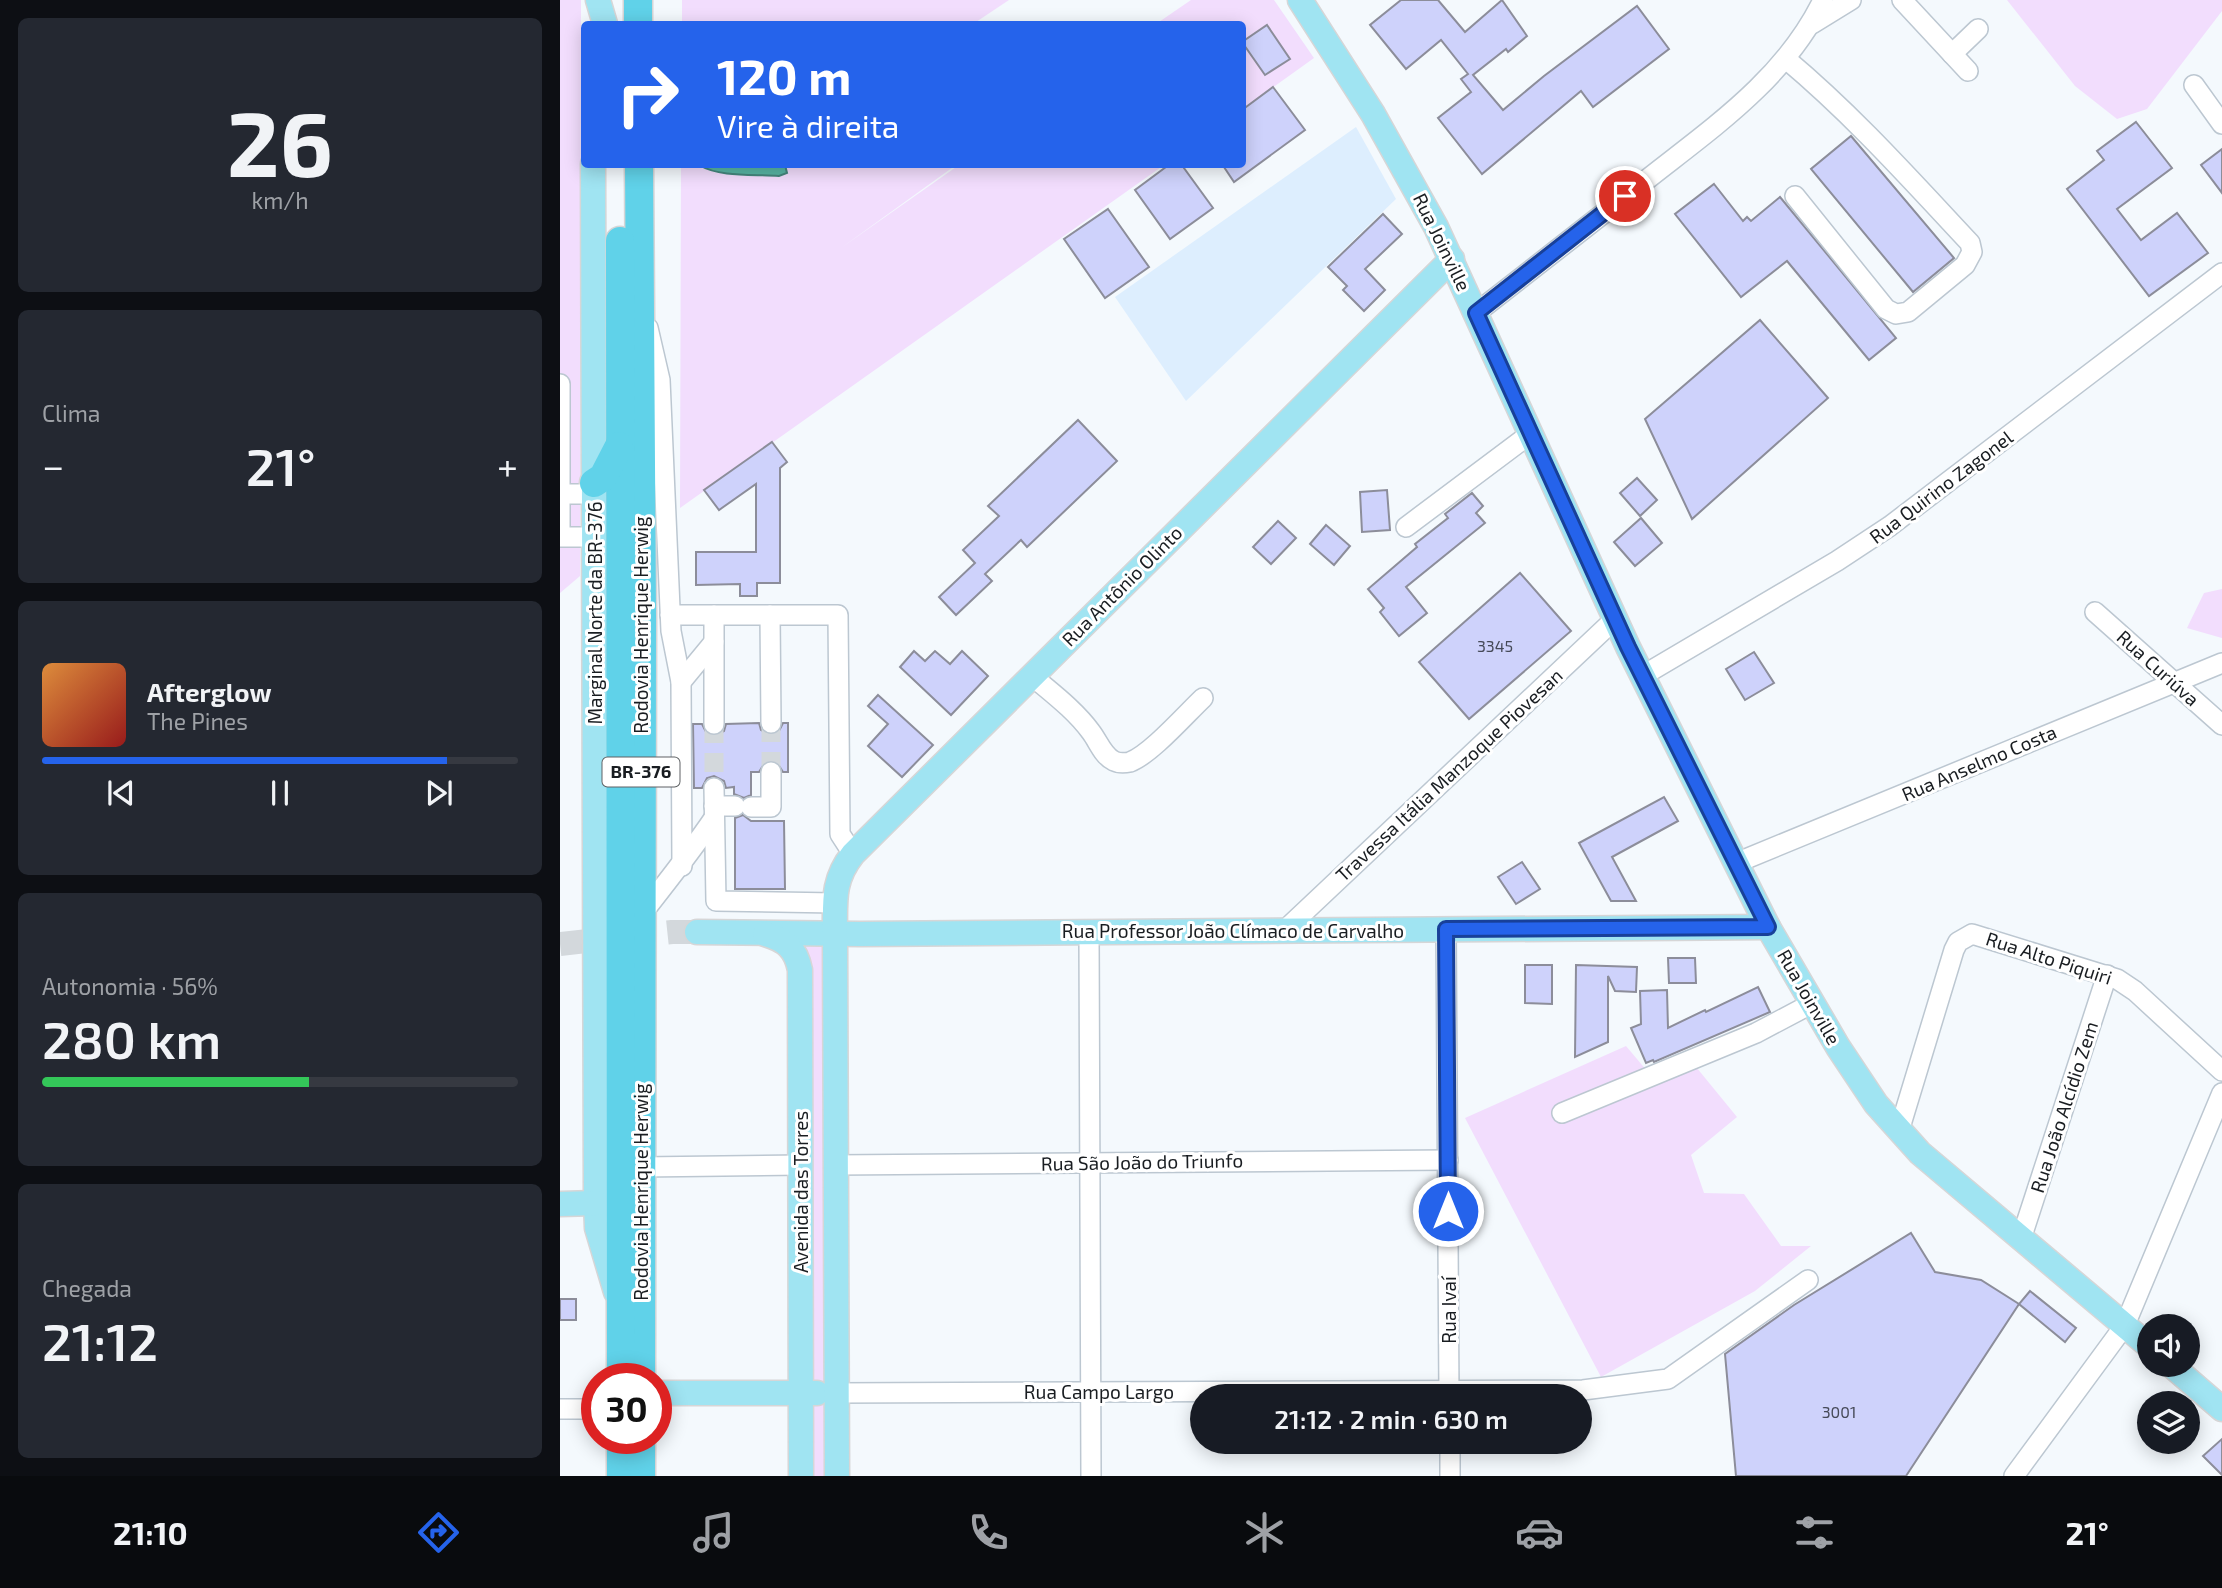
<!DOCTYPE html>
<html lang="pt">
<meta charset="utf-8">
<style>
:root{--surface:#171b24;--page:#242831;--text:#f1f3f6;--muted:#9ea1a6;--line:#363941;--accent:#2563eb}
body{margin:0;font-family:"Exo 2",sans-serif;background:var(--page);color:var(--text);height:100vh;display:flex;flex-direction:column;font-size:26px;white-space:nowrap}
*{box-sizing:border-box;margin:0}
p{font-size:23px;color:var(--muted)}
.icon{flex:none;width:38px;height:38px;fill:none;stroke:currentColor;stroke-width:2;stroke-linecap:round;stroke-linejoin:round}
.map{position:relative;flex:1;overflow:hidden}
.details{display:flex;flex-direction:column;gap:18px;padding:18px;background:#0d0f14;width:560px}
.details>*{flex:none}
.guide{position:absolute;left:21px;top:21px;width:665px;height:147px;border-radius:7px;box-shadow:0 4px 18px #0003;background:#2563eb;color:#fff;overflow:hidden}
.tools{position:absolute;left:1577px;top:1314px;display:grid;gap:14px}
.tools a{display:grid;place-items:center;width:63px;height:63px;border-radius:50%;background:var(--surface);box-shadow:0 4px 18px #0003;font-size:35px}
.speed{position:absolute;left:21px;top:1363px;display:flex;gap:14px;font-size:35px;font-weight:700;text-align:center}
.speed>*{display:grid;place-content:center;width:91px;height:91px;border-radius:50%;background:var(--surface);box-shadow:0 4px 18px #0003;line-height:1}
.speed .limit{border:10px solid #d22;background:#fff;color:#111}
.pin{position:absolute;display:grid;place-items:center;width:60px;height:60px;color:#fff;margin:-30px;border:4px solid #fff;border-radius:50%;box-shadow:0 2px 7px #0007}
.me{position:absolute;width:77px;margin:-38px;rotate:0deg;stroke-linejoin:round;filter:drop-shadow(0 0 5px #0008)}
.turn{display:flex;align-items:center;gap:24px;height:147px;padding:0 21px;font-size:32px}
.turn .icon{width:91px;height:91px;stroke-width:2.5}
.turn b{display:block;font-size:49px;line-height:60px}
.big{font-size:52px;font-weight:600;line-height:1.1}
.details .tile{flex:1;display:flex;flex-direction:column;justify-content:center;gap:10px;min-width:0;padding:0 24px;border-radius:10px;background:var(--page)}
.details .dial{align-items:center;gap:0}
.dial b{font-size:91px;line-height:1}
.song{display:flex;align-items:center;gap:21px}
.cover{width:84px;height:84px;border-radius:10px;background:linear-gradient(135deg,hsl(30 70% 55%),hsl(0 70% 35%))}
.played{height:7px;border-radius:4px;background:linear-gradient(90deg,var(--accent) 85%,var(--line) 85%)}
.keys{display:flex;justify-content:space-around;direction:ltr}
.heat{display:flex;justify-content:space-between;align-items:center;font-size:38px;direction:ltr}
.charge{height:10px;border-radius:5px;background:linear-gradient(90deg,#34c759 56%,var(--line) 0)}
.trip{position:absolute;left:630px;top:1384px;width:402px;height:70px;border-radius:35px;background:var(--surface);box-shadow:0 4px 18px #0003;font-weight:600;line-height:70px;text-align:center}
.dock{display:flex;height:112px;justify-content:space-around;align-items:center;background:#090b0e;color:var(--muted)}
.dock .icon{width:49px;height:49px}
.dock .on{color:var(--accent)}
.dock b{font-size:32px;color:var(--text)}
main{display:flex;flex:1;min-height:0}
.map>svg:first-child{display:block}
.built{fill:#ddeefe}
.green{fill:#f2ddfd}
.water{fill:#57b5a4;stroke:#44877d;stroke-width:2}
.building{fill:#ced2fb;stroke:#8c8d9a;stroke-width:2}
.lines{fill:none;stroke-linecap:round;stroke-linejoin:round}
.minor-tunnel{stroke:#d3d8dc;stroke-width:19;stroke-dasharray:19 10;stroke-linecap:butt}
.major-tunnel{stroke:#d3d8dc;stroke-width:24;stroke-dasharray:24 12;stroke-linecap:butt}
.minor-casing{stroke:#bcc7d1;stroke-width:22}
.major-casing{stroke:#d6d6d7;stroke-width:27}
.highway-casing{stroke:#d6d6d7;stroke-width:31}
.minor{stroke:#fff;stroke-width:19}
.major{stroke:#a0e4f2;stroke-width:24}
.highway{stroke:#60d2e9;stroke-width:28}
.route-casing{stroke:#184099;stroke-width:18}
.route{stroke:#2563eb;stroke-width:12}
.labels{text-anchor:middle;stroke-width:6;stroke-linejoin:round;paint-order:stroke}
.number-label{font-size:16px;fill:#464a58}
.shield{fill:#fff;stroke:#5e6164;stroke-width:2}
.shield-label{font-size:18px;font-weight:bold;fill:#191d21}
.street-label{font-size:19px;fill:#191d21;stroke:#fff}
</style>
<main>
<section class="details">
<div class="tile dial"><b>26</b><p>km/h</p></div>
<div class="tile"><p>Clima</p>
<div class="heat"><a>−</a><b class="big">21°</b><a>+</a></div>
</div>
<div class="tile">
<div class="song"><i class="cover"></i><div><b>Afterglow</b><p>The Pines</p></div></div>
<div class="played"></div>
<div class="keys"><svg class="icon" aria-label="previous" viewBox="0 0 24 24"><path d="M18 5L8 12l10 7zM5 5v14"/></svg><svg class="icon" aria-label="pause" viewBox="0 0 24 24"><path d="M8 5v14M16 5v14"/></svg><svg class="icon" aria-label="next" viewBox="0 0 24 24"><path d="M6 5l10 7-10 7zM19 5v14"/></svg></div>
</div>
<div class="tile"><p>Autonomia · 56%</p><b class="big">280 km</b><div class="charge"></div></div>
<div class="tile"><p>Chegada</p><b class="big">21:12</b></div>
</section>
<div class="map">
<svg width="1662" height="1476" viewBox="0 0 1662 1476">
<rect width="100%" height="100%" fill="#f4f9fd"/>
<path class="built" d="M 796,127 L 836,199 L 626,401 L 555,297 Z"/>
<g class="green">
<path d="M 0,0 L 21,0 L 20,576 L 0,593 Z"/>
<path d="M 122,0 L 449,0 L 413,24 L 122,24 Z"/>
<path d="M 631,0 L 714,0 L 754,58 L 683,109 L 682,24 L 596,24 Z"/>
<path d="M 1447,0 L 1662,0 L 1662,11 L 1587,109 L 1557,119 L 1515,86 Z"/>
<path d="M 121,165 L 396,165 L 281,248 L 399,165 L 604,165 L 120,508 Z"/>
<path d="M 1662,589 L 1662,638 L 1627,628 L 1644,593 Z"/>
<path d="M 235,937 L 259,944 L 264,949 L 272,1476 L 251,1476 Z"/>
<path d="M 1066,1046 L 1093,1078 L 1132,1062 L 1177,1117 L 1131,1155 L 1144,1193 L 1184,1194 L 1221,1246 L 1251,1246 L 1195,1291 L 1041,1377 L 905,1118 Z"/>
</g>
<path class="water" d="M 139,165 L 225,165 L 227,173 L 219,176 C 194,174 161,178 139,165 Z"/>
<g class="building">
<path d="M 841,0 L 878,0 L 905,32 L 942,0 L 967,36 L 948,52 L 946,49 L 913,75 L 943,110 L 984,76 L 1077,6 L 1109,49 L 1033,107 L 1021,91 L 922,174 L 878,118 L 911,92 L 901,79 L 908,74 L 881,40 L 846,69 L 810,25 Z"/>
<path d="M 707,25 L 730,59 L 705,75 L 682,42 Z"/>
<path d="M 713,87 L 745,130 L 674,182 L 662,164 L 682,164 L 682,110 Z"/>
<path d="M 1576,122 L 1612,168 L 1557,209 L 1581,240 L 1617,213 L 1648,253 L 1589,296 L 1507,189 L 1544,160 L 1537,151 Z"/>
<path d="M 1291,136 L 1394,258 L 1353,292 L 1251,169 Z"/>
<path d="M 1662,149 L 1662,193 L 1641,165 Z"/>
<path d="M 610,164 L 621,164 L 653,208 L 610,239 L 575,190 Z"/>
<path d="M 1154,184 L 1183,221 L 1187,217 L 1191,221 L 1220,197 L 1336,338 L 1309,360 L 1227,261 L 1181,297 L 1115,214 Z"/>
<path d="M 548,209 L 589,267 L 545,298 L 504,239 Z"/>
<path d="M 823,214 L 842,234 L 805,269 L 825,290 L 804,311 L 783,290 L 787,286 L 768,267 Z"/>
<path d="M 1200,320 L 1268,398 L 1132,519 L 1085,419 Z"/>
<path d="M 518,420 L 557,461 L 467,547 L 461,540 L 425,574 L 432,581 L 396,615 L 379,597 L 415,563 L 403,550 L 439,516 L 428,506 Z"/>
<path d="M 212,442 L 227,462 L 220,468 L 220,583 L 197,583 L 197,596 L 180,596 L 180,584 L 136,585 L 136,552 L 196,552 L 196,484 L 159,510 L 144,490 Z"/>
<path d="M 1077,478 L 1097,500 L 1080,516 L 1060,493 Z"/>
<path d="M 827,490 L 830,530 L 802,532 L 800,492 Z"/>
<path d="M 912,493 L 923,506 L 916,513 L 925,523 L 846,587 L 867,613 L 839,636 L 820,612 L 824,608 L 808,589 L 857,547 L 855,544 L 888,518 L 885,514 Z"/>
<path d="M 1081,518 L 1102,543 L 1075,566 L 1054,542 Z"/>
<path d="M 718,521 L 736,538 L 711,564 L 693,547 Z"/>
<path d="M 766,525 L 790,546 L 774,565 L 750,544 Z"/>
<path d="M 960,573 L 1011,631 L 909,719 L 859,662 Z"/>
<path d="M 354,651 L 365,661 L 375,651 L 390,664 L 402,651 L 428,676 L 391,715 L 340,667 Z"/>
<path d="M 1194,652 L 1214,683 L 1185,700 L 1166,669 Z"/>
<path d="M 318,695 L 373,745 L 342,777 L 308,746 L 328,724 L 308,706 Z"/>
<path d="M 199,723 L 201,730 L 210,735 L 218,733 L 223,723 L 228,723 L 228,772 L 223,772 L 216,761 L 206,761 L 199,772 L 191,772 L 191,795 L 184,798 L 174,794 L 174,787 L 166,788 L 164,781 L 154,776 L 147,778 L 142,788 L 134,788 L 133,724 L 142,724 L 147,734 L 155,736 L 164,731 L 166,724 Z"/>
<path d="M 1104,797 L 1118,821 L 1052,857 L 1076,901 L 1051,901 L 1019,843 Z"/>
<path d="M 183,815 L 191,821 L 224,821 L 225,889 L 175,889 L 175,818 Z"/>
<path d="M 962,862 L 980,889 L 956,904 L 938,877 Z"/>
<path d="M 1108,958 L 1135,958 L 1136,983 L 1109,983 Z"/>
<path d="M 965,965 L 992,965 L 992,1004 L 965,1003 Z"/>
<path d="M 1016,965 L 1077,967 L 1076,992 L 1055,991 L 1048,976 L 1048,1042 L 1015,1057 Z"/>
<path d="M 1198,987 L 1210,1012 L 1094,1062 L 1093,1060 L 1086,1063 L 1071,1028 L 1081,1024 L 1080,991 L 1107,990 L 1108,1028 L 1145,1010 L 1146,1012 Z"/>
<path d="M 1351,1233 L 1375,1272 L 1421,1280 L 1459,1304 L 1346,1476 L 1176,1476 L 1165,1354 L 1234,1305 Z"/>
<path d="M 1470,1291 L 1516,1328 L 1505,1342 L 1459,1304 Z"/>
<rect x="0" y="1299" width="16" height="21"/>
<path d="M 1662,1439 L 1662,1475 L 1643,1456 Z"/>
</g>
<g class="lines">
<g class="minor-tunnel">
<path d="M 211,723 L 211,772"/>
<path d="M 154,724 L 154,788"/>
</g>
<path class="major-tunnel" d="M 0,944 L 112,932 L 137,932"/>
<defs>
<g id="minor">
<path d="M 1342,0 L 1408,71"/>
<path d="M 1252,24 L 1291,0"/>
<path d="M 1392,54 L 1418,29"/>
<path d="M 1226,59 C 1293,115 1351,180 1410,243 L 1412,252 L 1405,265 L 1348,312 L 1336,314 L 1326,309 L 1235,196"/>
<path d="M 1634,85 L 1662,124"/>
<path d="M 916,313 C 973,269 1028,225 1085,181 C 1152,128 1225,79 1263,0"/>
<path d="M 88,328 L 100,380 L 111,631 L 121,682 L 122,866"/>
<path d="M 0,384 L 0,537 L 35,537"/>
<path d="M 0,494 L 35,494"/>
<path d="M 846,527 L 970,434"/>
<path d="M 1535,612 L 1662,725"/>
<path d="M 110,615 L 278,615 L 280,834 L 293,854"/>
<path d="M 154,615 L 154,724"/>
<path d="M 210,615 L 211,723"/>
<path d="M 472,676 C 492,693 515,710 531,732 C 538,741 543,756 554,761 C 558,763 565,763 570,762 C 591,754 626,714 643,698"/>
<path d="M 1082,676 L 1277,561 L 1330,526 L 1662,273"/>
<path d="M 121,682 L 154,642"/>
<path d="M 154,788 L 156,901 L 275,903"/>
<path d="M 154,806 L 175,806"/>
<path d="M 191,807 L 211,807 L 211,772"/>
<path d="M 1176,863 L 1662,663"/>
<path d="M 81,915 C 106,883 131,852 154,818"/>
<path d="M 886,929 L 889,1396"/>
<path d="M 724,931 L 1055,619"/>
<path d="M 529,933 L 531,1476"/>
<path d="M 1002,1113 L 1196,1033 L 1251,1004"/>
<path d="M 1339,1131 L 1394,950 L 1398,942 L 1412,934 L 1557,979 L 1575,991 L 1662,1071"/>
<path d="M 276,1165 L 888,1160"/>
<path d="M 81,1167 L 241,1165"/>
<path d="M 1461,1239 L 1547,975"/>
<path d="M 277,1393 L 1023,1390 L 1108,1379 L 1248,1280"/>
<path d="M 0,1409 L 37,1409"/>
<path d="M 890,1442 L 890,1476"/>
<path d="M 1454,1476 L 1565,1325 L 1662,1093"/>
</g>
<g id="major">
<path d="M 38,0 L 45,24"/>
<path d="M 740,0 L 813,114 L 876,227 L 1068,647 L 1208,927 L 1278,1047 L 1316,1104 L 1360,1153 L 1589,1346"/>
<path d="M 33,164 L 36,1203 L 37,1228 L 56,1292"/>
<path d="M 137,932 L 300,934 L 1208,927"/>
<path d="M 205,934 C 226,940 236,949 240,970 L 241,1476"/>
<path d="M 0,1204 L 36,1203"/>
<path d="M 1611,1365 L 1662,1409"/>
<path d="M 96,1393 L 257,1393"/>
<path d="M 277,1476 L 275,934 C 275,902 272,880 293,854 L 892,259"/>
</g>
<g id="highway">
<path d="M 78,0 L 78,24"/>
<path d="M 79,164 L 82,615 L 81,1379"/>
<path d="M 60,241 L 61,1379"/>
<path d="M 34,483 L 43,477 L 59,446"/>
<path d="M 61,1438 L 61,1476"/>
<path d="M 81,1438 L 81,1476"/>
</g>
</defs>
<use href="#minor" class="minor-casing"/>
<use href="#major" class="major-casing"/>
<use href="#highway" class="highway-casing"/>
<use href="#minor" class="minor"/>
<use href="#major" class="major"/>
<use href="#highway" class="highway"/>
</g>
<g class="lines">
<defs>
<path id="route" d="M 888,1211 L 886,929 L 1208,927 L 1068,647 L 916,313 L 1065,196"/>
</defs>
<use href="#route" class="route-casing"/>
<use href="#route" class="route"/>
</g>
<g class="labels">
<g class="number-label">
<text x="935" y="652">3345</text>
<text x="1279" y="1418">3001</text>
</g>
<rect class="shield" x="42.5" y="757.5" width="77" height="29" rx="5"/>
<g class="shield-label">
<text x="81" y="778">BR-376</text>
</g>
<g class="street-label">
<text transform="translate(882 242) rotate(64)" y="7">Rua Joinville</text>
<text transform="translate(1381 487) rotate(-37)" y="7">Rua Quirino Zagonel</text>
<text transform="translate(562 586) rotate(-45)" y="7">Rua Antônio Olinto</text>
<text transform="translate(35 613) rotate(-90)" y="7">Marginal Norte da BR-376</text>
<text transform="translate(81 625) rotate(-90)" y="7">Rodovia Henrique Herwig</text>
<text transform="translate(1598 668) rotate(42)" y="7">Rua Curiúva</text>
<text transform="translate(1419 763) rotate(-23)" y="7">Rua Anselmo Costa</text>
<text transform="translate(889 775) rotate(-43)" y="7">Travessa Itália Manzoque Piovesan</text>
<text x="673" y="938">Rua Professor João Clímaco de Carvalho</text>
<text transform="translate(1489 958) rotate(18)" y="7">Rua Alto Piquiri</text>
<text transform="translate(1249 997) rotate(60)" y="7">Rua Joinville</text>
<text transform="translate(1504 1107) rotate(-72)" y="7">Rua João Alcídio Zem</text>
<text transform="translate(582 1162) rotate(-1)" y="7">Rua São João do Triunfo</text>
<text transform="translate(81 1192) rotate(-90)" y="7">Rodovia Henrique Herwig</text>
<text transform="translate(241 1192) rotate(-90)" y="7">Avenida das Torres</text>
<text transform="translate(889 1310) rotate(-90)" y="7">Rua Ivaí</text>
<text x="539" y="1399">Rua Campo Largo</text>
</g>
</g>
</svg>
<div class="tools">
<a><svg class="icon" aria-label="sound" viewBox="0 0 24 24"><path d="M4 9h4l5-4v14l-5-4H4zM17 9q2 3 0 6"/></svg></a>
<a><svg class="icon" aria-label="layers" viewBox="0 0 24 24"><path d="M12 4l9 5-9 5-9-5zM3 14l9 5 9-5"/></svg></a>
</div>
<div class="speed"><div class="limit">30</div></div>
<div class="pin" style="left:1065px;top:196px;background:#d93025"><svg class="icon" aria-label="arrive" viewBox="0 0 24 24"><path d="M6 21V4h12l-3 4 3 4H6"/></svg></div>
<svg class="me" style="left:888px;top:1211px" viewBox="-20 -20 40 40"><circle r="17" fill="#2563eb" stroke="#fff" stroke-width="3"/><path d="M0-11L8 9 0 5-8 9z" fill="#fff"/></svg>
<div class="trip">21:12 · 2 min · 630 m</div>
<div class="guide">
<div class="turn"><svg class="icon" aria-label="right" viewBox="0 0 24 24"><path d="M7 20v-9h11M14 6l5 5-5 5"/></svg><div><b>120 m</b>Vire à direita</div></div>
</div>
</div>
</main>
<nav class="dock">
<b>21:10</b>
<svg class="icon on" aria-label="directions" viewBox="0 0 24 24"><path d="M12 3l9 9-9 9-9-9zM9 14v-3h6M13 9l2 2-2 2"/></svg>
<svg class="icon" aria-label="music" viewBox="0 0 24 24"><path d="M9 18V5l10-2v13"/><circle cx="6" cy="18" r="3"/><circle cx="16" cy="16" r="3"/></svg>
<svg class="icon" aria-label="phone" viewBox="0 0 24 24"><path d="M5 4h4l2 5-3 2q2 4 5 5l2-3 5 2v4C11 20 4 13 5 4z"/></svg>
<svg class="icon" aria-label="climate" viewBox="0 0 24 24"><path d="M12 3v18M4 7l16 10M4 17L20 7"/></svg>
<svg class="icon" aria-label="car" viewBox="0 0 24 24"><path d="M5 17H2v-5l4-1 3-4h7l3 4 3 1v5h-3M9 17h6M6 11h13"/><circle cx="7" cy="17" r="2"/><circle cx="17" cy="17" r="2"/></svg>
<svg class="icon" aria-label="filters" viewBox="0 0 24 24"><path d="M4 7h16M4 17h16"/><circle cx="9" cy="7" r="2"/><circle cx="15" cy="17" r="2"/></svg>
<b>21°</b>
</nav>
